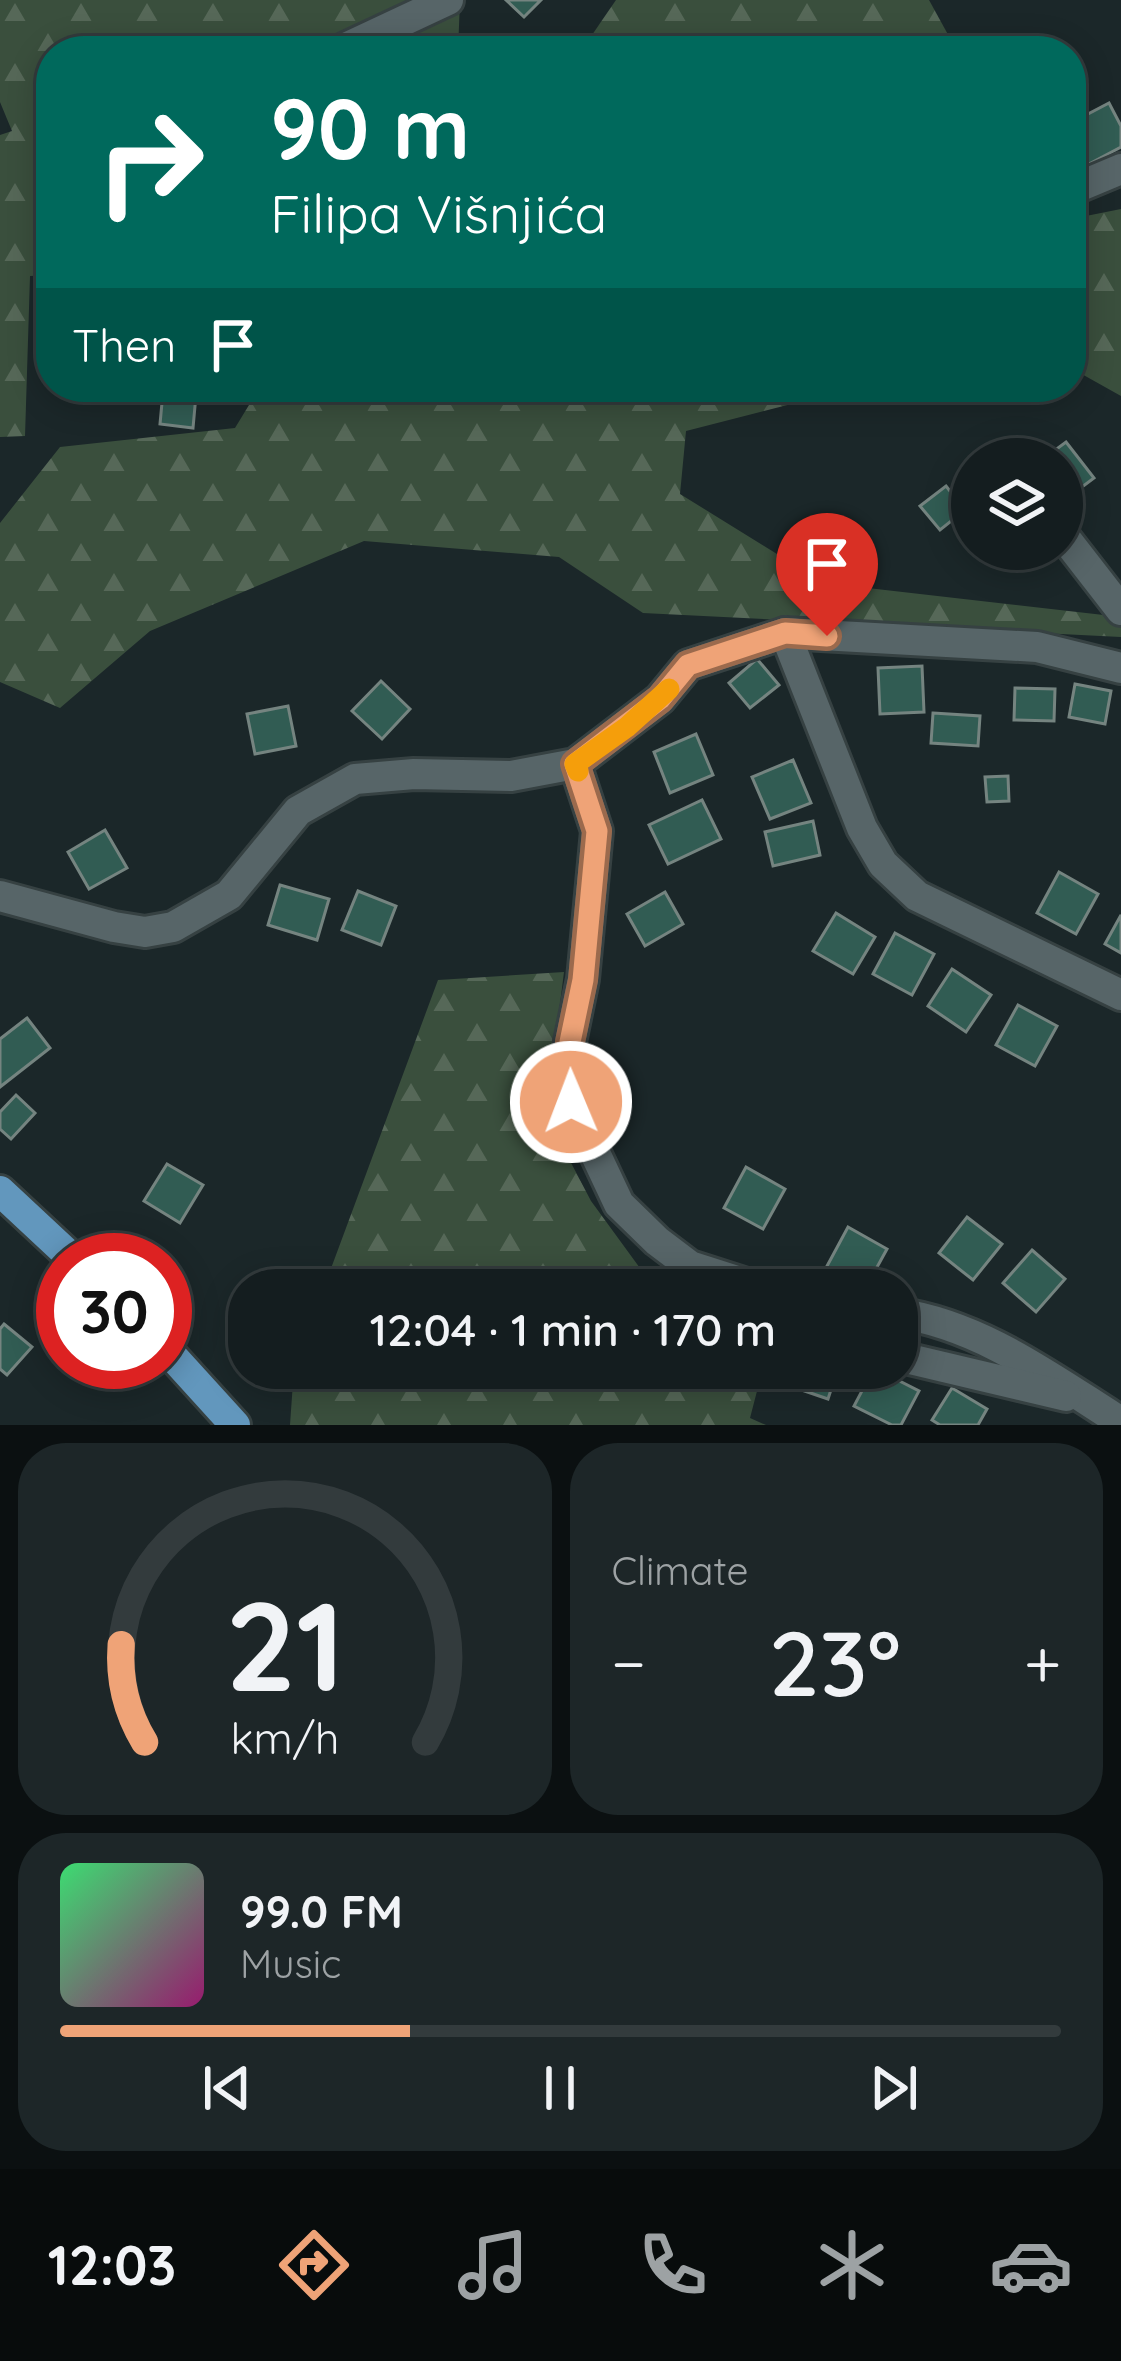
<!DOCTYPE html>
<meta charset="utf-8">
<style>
:root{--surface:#141d1f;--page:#1d2628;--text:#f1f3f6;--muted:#9da2a4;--line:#333b3d;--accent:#efa377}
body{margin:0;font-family:Quicksand,sans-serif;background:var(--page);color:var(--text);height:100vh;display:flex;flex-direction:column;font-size:45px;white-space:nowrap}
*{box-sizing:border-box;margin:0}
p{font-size:39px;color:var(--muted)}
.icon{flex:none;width:66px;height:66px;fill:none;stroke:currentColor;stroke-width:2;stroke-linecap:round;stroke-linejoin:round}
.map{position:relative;height:1425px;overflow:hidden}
.drawer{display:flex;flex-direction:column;gap:18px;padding:18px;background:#0b1011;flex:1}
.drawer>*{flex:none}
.banner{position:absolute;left:36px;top:36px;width:1050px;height:366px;border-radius:48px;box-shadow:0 6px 30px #0003,0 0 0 3px var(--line);background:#00695c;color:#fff;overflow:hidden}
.fabs{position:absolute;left:951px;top:438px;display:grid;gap:24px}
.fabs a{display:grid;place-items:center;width:132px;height:132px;border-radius:50%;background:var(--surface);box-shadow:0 6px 30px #0003,0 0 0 3px var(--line);font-size:60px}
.speed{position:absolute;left:36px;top:1233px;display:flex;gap:24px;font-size:60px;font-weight:700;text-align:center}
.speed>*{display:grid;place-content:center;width:156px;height:156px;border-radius:50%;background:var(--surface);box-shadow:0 6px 30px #0003,0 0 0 3px var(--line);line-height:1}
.speed .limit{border:18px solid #d22;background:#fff;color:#111}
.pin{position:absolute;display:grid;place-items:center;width:102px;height:102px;color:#fff;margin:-123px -51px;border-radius:50% 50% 50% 0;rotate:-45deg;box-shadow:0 0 12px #0007}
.pin .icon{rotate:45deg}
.me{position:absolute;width:132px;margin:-66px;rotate:359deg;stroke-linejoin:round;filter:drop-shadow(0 0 9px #0008)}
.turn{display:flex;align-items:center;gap:42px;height:252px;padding:0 36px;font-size:54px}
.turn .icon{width:156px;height:156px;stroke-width:2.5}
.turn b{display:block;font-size:84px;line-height:102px}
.then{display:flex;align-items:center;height:114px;padding:0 36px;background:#0003;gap:24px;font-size:45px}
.big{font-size:90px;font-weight:600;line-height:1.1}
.drawer .widget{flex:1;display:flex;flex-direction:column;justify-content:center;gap:18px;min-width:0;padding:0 42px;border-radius:48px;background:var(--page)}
.drawer .dial{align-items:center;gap:0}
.dial svg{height:312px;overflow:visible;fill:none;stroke:var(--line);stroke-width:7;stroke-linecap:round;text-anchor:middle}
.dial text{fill:var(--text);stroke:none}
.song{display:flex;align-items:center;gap:36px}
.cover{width:144px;height:144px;border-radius:18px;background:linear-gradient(135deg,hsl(140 70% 55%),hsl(320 70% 35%))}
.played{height:12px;border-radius:6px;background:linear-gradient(90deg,var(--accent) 35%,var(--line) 35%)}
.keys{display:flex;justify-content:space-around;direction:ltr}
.heat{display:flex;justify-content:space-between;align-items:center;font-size:66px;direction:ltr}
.drawer .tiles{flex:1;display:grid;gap:18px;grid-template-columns:1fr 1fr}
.widget:last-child{grid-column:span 2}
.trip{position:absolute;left:228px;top:1269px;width:690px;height:120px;border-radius:48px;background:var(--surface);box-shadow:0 6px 30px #0003,0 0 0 3px var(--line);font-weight:600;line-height:120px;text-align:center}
.tabs{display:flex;height:192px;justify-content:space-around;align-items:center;background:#080c0c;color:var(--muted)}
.tabs .icon{width:84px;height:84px}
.tabs .current{color:var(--accent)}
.tabs b{font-size:54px;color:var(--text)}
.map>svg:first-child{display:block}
.forest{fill:url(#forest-firs)}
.building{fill:#315c53;stroke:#758480;stroke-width:3}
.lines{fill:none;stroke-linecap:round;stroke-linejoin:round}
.minor-casing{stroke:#364142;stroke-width:36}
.major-casing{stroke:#364142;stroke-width:36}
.minor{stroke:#576568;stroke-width:30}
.major{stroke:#6297bd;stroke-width:30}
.route-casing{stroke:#9b6a4d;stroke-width:30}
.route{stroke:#efa377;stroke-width:21}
.slow{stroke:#f59e0b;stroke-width:21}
</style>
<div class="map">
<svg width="1121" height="1425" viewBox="0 0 1121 1425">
<defs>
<pattern id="forest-firs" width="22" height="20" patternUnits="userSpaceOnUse" patternTransform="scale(3)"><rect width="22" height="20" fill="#3a4f3d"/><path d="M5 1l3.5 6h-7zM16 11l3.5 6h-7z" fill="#566858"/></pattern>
</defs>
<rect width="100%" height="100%" fill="#1b2729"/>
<g class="forest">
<path d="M 0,0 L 460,0 L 458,51 L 51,51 L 51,275 L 30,276 L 25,436 L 0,437 L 0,135 L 12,131 L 0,102 Z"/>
<path d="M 616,0 L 929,0 L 957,51 L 581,51 Z"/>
<path d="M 1121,209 L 1121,396 L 1071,368 L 1071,219 Z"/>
<path d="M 260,387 L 858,387 L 686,431 L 680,494 L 824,583 L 1121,617 L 1121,637 L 643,613 L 559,557 L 364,541 L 150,631 L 60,708 L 0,682 L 0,523 L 60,447 L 235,428 Z"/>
<path d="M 564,972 L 546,1115 L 591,1201 L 645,1275 L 676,1290 L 323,1290 L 438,980 Z"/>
<path d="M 294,1368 L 763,1368 L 750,1418 L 766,1425 L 290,1425 Z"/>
</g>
<g class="building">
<path d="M 506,0 L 541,0 L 524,17 Z"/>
<path d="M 1109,103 L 1121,126 L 1121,147 L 1087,165 L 1071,135 L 1071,123 Z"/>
<path d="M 163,392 L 196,395 L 193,428 L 160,424 Z"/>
<path d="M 1066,442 L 1094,478 L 1062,502 L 1062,459 L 1043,459 Z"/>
<path d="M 946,486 L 965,510 L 940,530 L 920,506 Z"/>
<path d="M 757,659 L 779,685 L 750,708 L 729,683 Z"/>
<path d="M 922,666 L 924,712 L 880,714 L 878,668 Z"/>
<path d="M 381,681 L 410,709 L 382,739 L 352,711 Z"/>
<path d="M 1075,684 L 1111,691 L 1105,724 L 1069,717 Z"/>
<path d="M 1015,688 L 1055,689 L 1054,721 L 1014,720 Z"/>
<path d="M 288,706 L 296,746 L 255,754 L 247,714 Z"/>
<path d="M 933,713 L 980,716 L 978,746 L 931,743 Z"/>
<path d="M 696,734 L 713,775 L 670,793 L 654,752 Z"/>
<path d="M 793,760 L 811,803 L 770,819 L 752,777 Z"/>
<path d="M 1008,776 L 1009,801 L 987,802 L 985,777 Z"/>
<path d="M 702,800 L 721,839 L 668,864 L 649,825 Z"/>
<path d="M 813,821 L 820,855 L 773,866 L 765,832 Z"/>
<path d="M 105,830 L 127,868 L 89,889 L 68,852 Z"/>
<path d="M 1059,872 L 1098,894 L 1076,934 L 1037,913 Z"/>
<path d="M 280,885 L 329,899 L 317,940 L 268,925 Z"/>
<path d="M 358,891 L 396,906 L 381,945 L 342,930 Z"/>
<path d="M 665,892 L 683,924 L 645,946 L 627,914 Z"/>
<path d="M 836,913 L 875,937 L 853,974 L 813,951 Z"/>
<path d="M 1121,915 L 1121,953 L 1105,944 Z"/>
<path d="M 895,933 L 934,954 L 912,995 L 873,974 Z"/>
<path d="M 952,969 L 991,995 L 966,1032 L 928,1006 Z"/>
<path d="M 1018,1005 L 1057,1026 L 1035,1066 L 996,1045 Z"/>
<path d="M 27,1018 L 50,1048 L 0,1087 L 0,1039 Z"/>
<path d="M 16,1095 L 35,1113 L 11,1139 L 0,1129 L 0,1112 Z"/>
<path d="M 167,1164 L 203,1185 L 180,1223 L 144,1201 Z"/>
<path d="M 746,1167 L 785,1189 L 763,1229 L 724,1208 Z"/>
<path d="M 967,1217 L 1002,1244 L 973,1280 L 939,1253 Z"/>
<path d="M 848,1227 L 887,1249 L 865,1289 L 826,1268 Z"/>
<path d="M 1032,1250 L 1065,1279 L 1036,1312 L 1003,1283 Z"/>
<path d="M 4,1324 L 32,1347 L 7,1375 L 0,1369 L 0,1329 Z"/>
<path d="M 797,1368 L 838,1368 L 828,1399 L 790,1386 Z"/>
<path d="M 874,1368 L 919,1391 L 901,1425 L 892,1425 L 854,1406 Z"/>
<path d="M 952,1388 L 987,1409 L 978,1425 L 940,1425 L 932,1420 Z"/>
</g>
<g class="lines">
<defs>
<g id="minor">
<path d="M 339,51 L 448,0"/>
<path d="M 1071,190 L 1121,169"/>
<path d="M 1062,534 L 1121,610"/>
<path d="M 785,633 L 862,828 L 883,864 L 917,896 L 1121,995"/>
<path d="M 575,764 L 597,831 L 583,979 L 570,1042 L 571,1102 L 619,1204 L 657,1241 L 690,1266 L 765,1290"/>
<path d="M 0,896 L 114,927 L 145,932 L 173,927 L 229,895 L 298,811 L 355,779 L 414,774 L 511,776 L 575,764 L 660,699 L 688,665 L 785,633 L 1037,647 L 1121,668"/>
<path d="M 897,1313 C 981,1325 1051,1378 1121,1422"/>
<path d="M 897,1356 L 1066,1396"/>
</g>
<g id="major">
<path d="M 0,1191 L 74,1260"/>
<path d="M 165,1348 L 235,1425"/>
</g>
</defs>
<use href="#minor" class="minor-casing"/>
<use href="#major" class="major-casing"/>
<use href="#minor" class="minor"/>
<use href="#major" class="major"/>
</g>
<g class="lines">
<defs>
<path id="route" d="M 571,1102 L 570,1042 L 583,980 L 597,831 L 575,764 L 660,699 L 688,665 L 785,633 L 827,636"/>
</defs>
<use href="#route" class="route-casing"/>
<use href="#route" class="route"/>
<path class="slow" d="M 578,771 L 575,764 L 627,727 L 669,689"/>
</g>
</svg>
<div class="fabs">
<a><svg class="icon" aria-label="layers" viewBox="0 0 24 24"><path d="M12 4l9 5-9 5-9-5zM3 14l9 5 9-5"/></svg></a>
</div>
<div class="speed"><div class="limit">30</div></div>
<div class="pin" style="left:827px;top:636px;background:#d93025"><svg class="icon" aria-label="arrive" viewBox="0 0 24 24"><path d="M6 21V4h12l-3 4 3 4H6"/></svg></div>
<svg class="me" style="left:571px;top:1102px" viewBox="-20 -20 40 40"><circle r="17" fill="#efa377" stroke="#fff" stroke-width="3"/><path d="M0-11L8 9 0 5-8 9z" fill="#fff"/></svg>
<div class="trip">12:04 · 1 min · 170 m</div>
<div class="banner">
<div class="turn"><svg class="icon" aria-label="right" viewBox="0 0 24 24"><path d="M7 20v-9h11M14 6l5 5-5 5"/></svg><div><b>90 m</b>Filipa Višnjića</div></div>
<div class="then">Then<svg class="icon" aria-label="arrive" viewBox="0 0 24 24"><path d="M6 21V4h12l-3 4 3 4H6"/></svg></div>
</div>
</div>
<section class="drawer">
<div class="tiles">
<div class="widget dial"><svg viewBox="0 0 100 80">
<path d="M14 69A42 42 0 1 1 86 69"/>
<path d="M14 69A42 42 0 0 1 8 44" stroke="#efa377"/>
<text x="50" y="56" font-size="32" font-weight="700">21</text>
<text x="50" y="72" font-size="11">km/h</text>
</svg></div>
<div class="widget"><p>Climate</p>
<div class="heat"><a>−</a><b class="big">23°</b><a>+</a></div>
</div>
<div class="widget">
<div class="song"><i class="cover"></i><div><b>99.0 FM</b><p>Music</p></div></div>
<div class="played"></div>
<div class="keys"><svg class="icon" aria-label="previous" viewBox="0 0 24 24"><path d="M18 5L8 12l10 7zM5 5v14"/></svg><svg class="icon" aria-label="pause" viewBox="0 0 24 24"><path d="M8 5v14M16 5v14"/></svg><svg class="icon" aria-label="next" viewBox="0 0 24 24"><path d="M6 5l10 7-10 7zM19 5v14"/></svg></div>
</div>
</div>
</section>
<nav class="tabs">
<b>12:03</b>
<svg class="icon current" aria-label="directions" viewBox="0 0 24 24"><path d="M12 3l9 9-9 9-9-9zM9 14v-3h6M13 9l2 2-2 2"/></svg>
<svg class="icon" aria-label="music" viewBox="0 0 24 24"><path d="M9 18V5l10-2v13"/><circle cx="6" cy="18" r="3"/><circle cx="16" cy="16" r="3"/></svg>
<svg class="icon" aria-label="phone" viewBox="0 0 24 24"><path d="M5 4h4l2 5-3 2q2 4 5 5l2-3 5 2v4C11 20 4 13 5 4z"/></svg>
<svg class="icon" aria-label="climate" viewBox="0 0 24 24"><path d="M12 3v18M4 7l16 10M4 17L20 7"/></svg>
<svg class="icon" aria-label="car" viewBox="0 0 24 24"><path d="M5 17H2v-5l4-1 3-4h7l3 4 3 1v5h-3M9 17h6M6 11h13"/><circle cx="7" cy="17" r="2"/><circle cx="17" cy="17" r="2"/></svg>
</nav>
